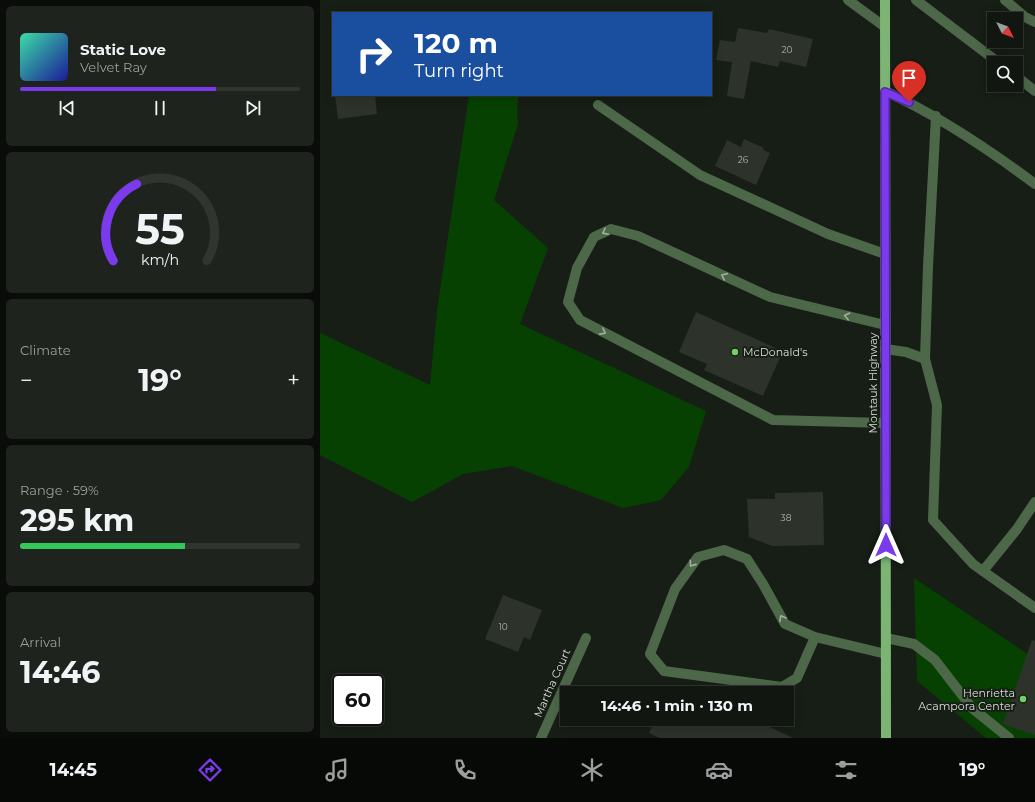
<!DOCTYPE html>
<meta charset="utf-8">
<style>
:root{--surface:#111610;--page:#1e231e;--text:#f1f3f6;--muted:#9c9f9f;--line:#303530;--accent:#7c3aed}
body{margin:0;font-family:Montserrat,sans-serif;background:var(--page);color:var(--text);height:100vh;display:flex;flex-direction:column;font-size:15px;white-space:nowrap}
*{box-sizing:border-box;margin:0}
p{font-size:13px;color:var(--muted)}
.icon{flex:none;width:22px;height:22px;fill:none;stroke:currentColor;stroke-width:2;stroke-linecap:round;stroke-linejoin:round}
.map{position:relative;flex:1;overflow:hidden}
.details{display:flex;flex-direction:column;gap:6px;padding:6px;background:#090c09;width:320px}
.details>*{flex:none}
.top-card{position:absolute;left:12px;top:12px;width:380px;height:84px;border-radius:0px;box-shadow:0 2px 10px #0003,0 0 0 1px var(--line);background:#1a4fa0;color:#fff;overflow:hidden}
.needle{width:26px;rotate:132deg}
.controls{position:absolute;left:667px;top:12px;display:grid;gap:8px}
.controls a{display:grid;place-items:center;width:36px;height:36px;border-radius:0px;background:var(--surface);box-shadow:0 2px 10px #0003,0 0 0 1px var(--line);font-size:20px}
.speed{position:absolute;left:12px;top:674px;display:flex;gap:8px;font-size:20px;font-weight:700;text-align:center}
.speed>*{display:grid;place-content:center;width:52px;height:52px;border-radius:50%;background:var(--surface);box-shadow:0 2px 10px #0003,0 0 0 1px var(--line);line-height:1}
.speed .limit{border:2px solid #111;border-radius:6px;background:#fff;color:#111}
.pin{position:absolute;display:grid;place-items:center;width:34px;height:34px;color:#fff;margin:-41px -17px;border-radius:50% 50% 50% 0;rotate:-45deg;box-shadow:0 0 4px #0007}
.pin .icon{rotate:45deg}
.me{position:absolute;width:44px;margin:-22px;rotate:0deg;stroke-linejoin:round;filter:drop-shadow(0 0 3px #0008)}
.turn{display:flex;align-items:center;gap:14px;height:84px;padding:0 16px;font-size:18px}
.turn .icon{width:52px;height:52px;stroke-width:2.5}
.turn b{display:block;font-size:28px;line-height:34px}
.big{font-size:30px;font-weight:700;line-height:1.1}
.details .card{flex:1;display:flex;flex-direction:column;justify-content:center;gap:6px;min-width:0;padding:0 14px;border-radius:6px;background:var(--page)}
.details .dial{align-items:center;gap:0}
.dial svg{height:104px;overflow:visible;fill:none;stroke:var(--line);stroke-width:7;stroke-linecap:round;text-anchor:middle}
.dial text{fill:var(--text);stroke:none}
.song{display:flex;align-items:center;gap:12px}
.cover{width:48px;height:48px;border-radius:6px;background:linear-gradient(135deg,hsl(160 70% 55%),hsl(240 70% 35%))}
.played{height:4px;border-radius:2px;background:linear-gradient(90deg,var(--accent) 70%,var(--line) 70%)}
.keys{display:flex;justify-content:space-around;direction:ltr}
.heat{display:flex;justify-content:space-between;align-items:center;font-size:22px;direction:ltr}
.charge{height:6px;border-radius:3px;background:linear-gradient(90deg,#34c759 59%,var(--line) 0)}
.trip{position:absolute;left:240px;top:686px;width:234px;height:40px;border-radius:0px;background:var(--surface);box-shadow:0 2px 10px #0003,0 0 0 1px var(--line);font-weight:700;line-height:40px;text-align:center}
.tab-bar{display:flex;height:64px;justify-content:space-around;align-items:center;background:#070906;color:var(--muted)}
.tab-bar .icon{width:28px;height:28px}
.tab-bar .selected{color:var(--accent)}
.tab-bar b{font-size:18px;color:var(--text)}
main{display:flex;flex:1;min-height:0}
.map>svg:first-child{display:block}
.green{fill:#074101}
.building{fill:#2d332b}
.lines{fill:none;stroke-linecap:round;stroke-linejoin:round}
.service{stroke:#4d6749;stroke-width:10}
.minor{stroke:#4d6749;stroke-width:10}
.primary{stroke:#7cb474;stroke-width:10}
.oneway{stroke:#a2ae9f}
.route-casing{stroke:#51269a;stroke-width:10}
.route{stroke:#7c3aed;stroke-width:7}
.poi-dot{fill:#6ed361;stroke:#171e16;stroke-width:1.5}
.labels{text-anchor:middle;stroke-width:4;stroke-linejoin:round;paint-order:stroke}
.number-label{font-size:9px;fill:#afb3ae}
.poi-label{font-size:11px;fill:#daded9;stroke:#171e16;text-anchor:start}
.street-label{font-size:11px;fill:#daded9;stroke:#171e16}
</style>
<main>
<section class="details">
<div class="card">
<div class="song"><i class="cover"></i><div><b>Static Love</b><p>Velvet Ray</p></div></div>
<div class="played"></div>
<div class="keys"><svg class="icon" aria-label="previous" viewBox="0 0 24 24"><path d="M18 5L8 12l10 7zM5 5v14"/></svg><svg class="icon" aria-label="pause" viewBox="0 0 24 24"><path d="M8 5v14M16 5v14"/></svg><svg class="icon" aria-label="next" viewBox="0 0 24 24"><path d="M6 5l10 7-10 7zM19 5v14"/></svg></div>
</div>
<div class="card dial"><svg viewBox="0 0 100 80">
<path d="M14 69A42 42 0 1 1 86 69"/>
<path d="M14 69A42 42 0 0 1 32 10" stroke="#7c3aed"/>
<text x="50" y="56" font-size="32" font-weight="700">55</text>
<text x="50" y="72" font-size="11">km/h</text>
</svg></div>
<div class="card"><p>Climate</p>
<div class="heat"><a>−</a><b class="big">19°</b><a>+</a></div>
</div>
<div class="card"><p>Range · 59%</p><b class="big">295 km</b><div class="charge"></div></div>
<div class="card"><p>Arrival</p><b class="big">14:46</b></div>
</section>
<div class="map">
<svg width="715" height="738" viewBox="0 0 715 738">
<rect width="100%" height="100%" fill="#171e16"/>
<g class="green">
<path d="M 149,95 L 199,95 L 197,104 L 198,124 L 174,200 L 228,248 L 200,324 L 386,411 L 369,467 L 341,500 L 303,508 L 192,466 L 143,474 L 92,502 L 0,455 L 0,333 L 110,385 L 117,310 Z"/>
<path d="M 594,578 L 715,659 L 715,738 L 666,738 L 597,681 Z"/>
</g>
<g class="building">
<path d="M 418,28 L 447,33 L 449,29 L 493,39 L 486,67 L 460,61 L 458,67 L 431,61 L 424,99 L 407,96 L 412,62 L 396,60 L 400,40 L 415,42 Z"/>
<path d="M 15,95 L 55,95 L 57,114 L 18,119 Z"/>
<path d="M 424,139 L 444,148 L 443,150 L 450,153 L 436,185 L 395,166 L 407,140 L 421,147 Z"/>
<path d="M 376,312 L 460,350 L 458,353 L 461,355 L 443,396 L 384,370 L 387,364 L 359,352 Z"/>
<path d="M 503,492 L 504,545 L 452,546 L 429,537 L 427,499 L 455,499 L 455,493 Z"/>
<path d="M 183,595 L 222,610 L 210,640 L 204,637 L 198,652 L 165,639 Z"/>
<path d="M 712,640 L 715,641 L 715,735 L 683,724 Z"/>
<path d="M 351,686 L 366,693 L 347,693 Z"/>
<path d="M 335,719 L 433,719 L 473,738 L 340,738 L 329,733 Z"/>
</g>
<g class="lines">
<g class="service">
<path d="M 596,0 L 679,63"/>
<path d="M 685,0 L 705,17 L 715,22"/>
<path d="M 696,76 L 715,91"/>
<path d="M 565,91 C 619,116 667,148 715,184"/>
<path d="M 278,105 L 380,175 L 508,234 L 565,254"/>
<path d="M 616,116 L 608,266 L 605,359 L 617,405 L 613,520 L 653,564 L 715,608"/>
<path d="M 565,325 L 450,297 L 318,236 L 291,229 L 274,237 L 257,268 L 248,302 L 260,320 L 453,420 L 565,423"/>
<path d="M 565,349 L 586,352 L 605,359"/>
<path d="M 663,571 L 697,529 L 715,502"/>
<path d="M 495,637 L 477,678 L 462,687 L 344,671 L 330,654 L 355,589 L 378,557 L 404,550 L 427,559 L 443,584 L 465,624 L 495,637 L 566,654"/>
<path d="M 566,638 L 594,644 L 615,660 L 652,708 L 689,738"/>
</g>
<g class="minor">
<path d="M 528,0 L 565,27"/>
<path d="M 221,738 L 266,638"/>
</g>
<path class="primary" d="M 565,0 L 566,738"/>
</g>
<defs><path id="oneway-chevron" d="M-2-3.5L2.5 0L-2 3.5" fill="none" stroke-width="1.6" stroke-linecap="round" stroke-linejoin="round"/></defs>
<g class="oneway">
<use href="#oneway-chevron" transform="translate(285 232) rotate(154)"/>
<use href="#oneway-chevron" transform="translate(404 276) rotate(-156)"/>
<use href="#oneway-chevron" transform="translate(527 316) rotate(-167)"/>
<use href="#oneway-chevron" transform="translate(283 332) rotate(28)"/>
<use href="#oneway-chevron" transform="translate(372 564) rotate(125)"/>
<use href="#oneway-chevron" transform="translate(462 618) rotate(-119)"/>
</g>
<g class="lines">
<defs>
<path id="route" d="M 566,545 L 565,92 L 589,102"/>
</defs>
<use href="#route" class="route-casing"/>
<use href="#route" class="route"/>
</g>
<g class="poi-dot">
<circle cx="415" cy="352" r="4"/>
<circle cx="703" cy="699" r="4"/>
</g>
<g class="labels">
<g class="number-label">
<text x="467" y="53">20</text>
<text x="423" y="163">26</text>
<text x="466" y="521">38</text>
<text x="183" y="630">10</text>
</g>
<g class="poi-label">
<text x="423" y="356">McDonald's</text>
<text x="695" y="697" text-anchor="end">Henrietta<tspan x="695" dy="13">Acampora Center</tspan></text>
</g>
<g class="street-label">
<text transform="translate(553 383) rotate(-90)" y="4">Montauk Highway</text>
<text transform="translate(232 683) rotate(-66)" y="4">Martha Court</text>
</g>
</g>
</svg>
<div class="controls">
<a><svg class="needle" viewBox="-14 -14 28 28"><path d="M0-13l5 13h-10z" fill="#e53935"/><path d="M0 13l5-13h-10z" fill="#9c9f9f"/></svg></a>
<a><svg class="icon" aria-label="search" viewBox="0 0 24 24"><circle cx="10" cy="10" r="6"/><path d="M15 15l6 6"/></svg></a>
</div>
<div class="speed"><div class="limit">60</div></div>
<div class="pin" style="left:589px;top:102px;background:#d93025"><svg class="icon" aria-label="arrive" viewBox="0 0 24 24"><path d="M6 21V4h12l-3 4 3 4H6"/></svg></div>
<svg class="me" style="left:566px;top:545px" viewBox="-20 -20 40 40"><path d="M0-17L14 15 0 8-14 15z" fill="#7c3aed" stroke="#fff" stroke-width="4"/></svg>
<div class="trip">14:46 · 1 min · 130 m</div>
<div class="top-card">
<div class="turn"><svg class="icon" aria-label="right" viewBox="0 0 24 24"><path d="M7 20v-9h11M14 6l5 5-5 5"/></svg><div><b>120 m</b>Turn right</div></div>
</div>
</div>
</main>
<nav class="tab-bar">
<b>14:45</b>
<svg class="icon selected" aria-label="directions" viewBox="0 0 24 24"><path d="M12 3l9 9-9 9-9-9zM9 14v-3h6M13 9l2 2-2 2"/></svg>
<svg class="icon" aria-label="music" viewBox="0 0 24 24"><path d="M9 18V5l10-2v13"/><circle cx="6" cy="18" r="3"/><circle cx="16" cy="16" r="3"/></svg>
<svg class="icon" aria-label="phone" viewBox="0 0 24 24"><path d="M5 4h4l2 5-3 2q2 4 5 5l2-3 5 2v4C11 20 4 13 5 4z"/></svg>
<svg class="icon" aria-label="climate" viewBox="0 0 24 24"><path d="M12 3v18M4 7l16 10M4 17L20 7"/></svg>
<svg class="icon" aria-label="car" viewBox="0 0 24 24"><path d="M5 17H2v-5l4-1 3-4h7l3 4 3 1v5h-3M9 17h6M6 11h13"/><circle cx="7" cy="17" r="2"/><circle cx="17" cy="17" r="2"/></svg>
<svg class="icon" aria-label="filters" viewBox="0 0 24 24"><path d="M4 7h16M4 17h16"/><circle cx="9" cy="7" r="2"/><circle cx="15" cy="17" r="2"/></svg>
<b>19°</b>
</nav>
